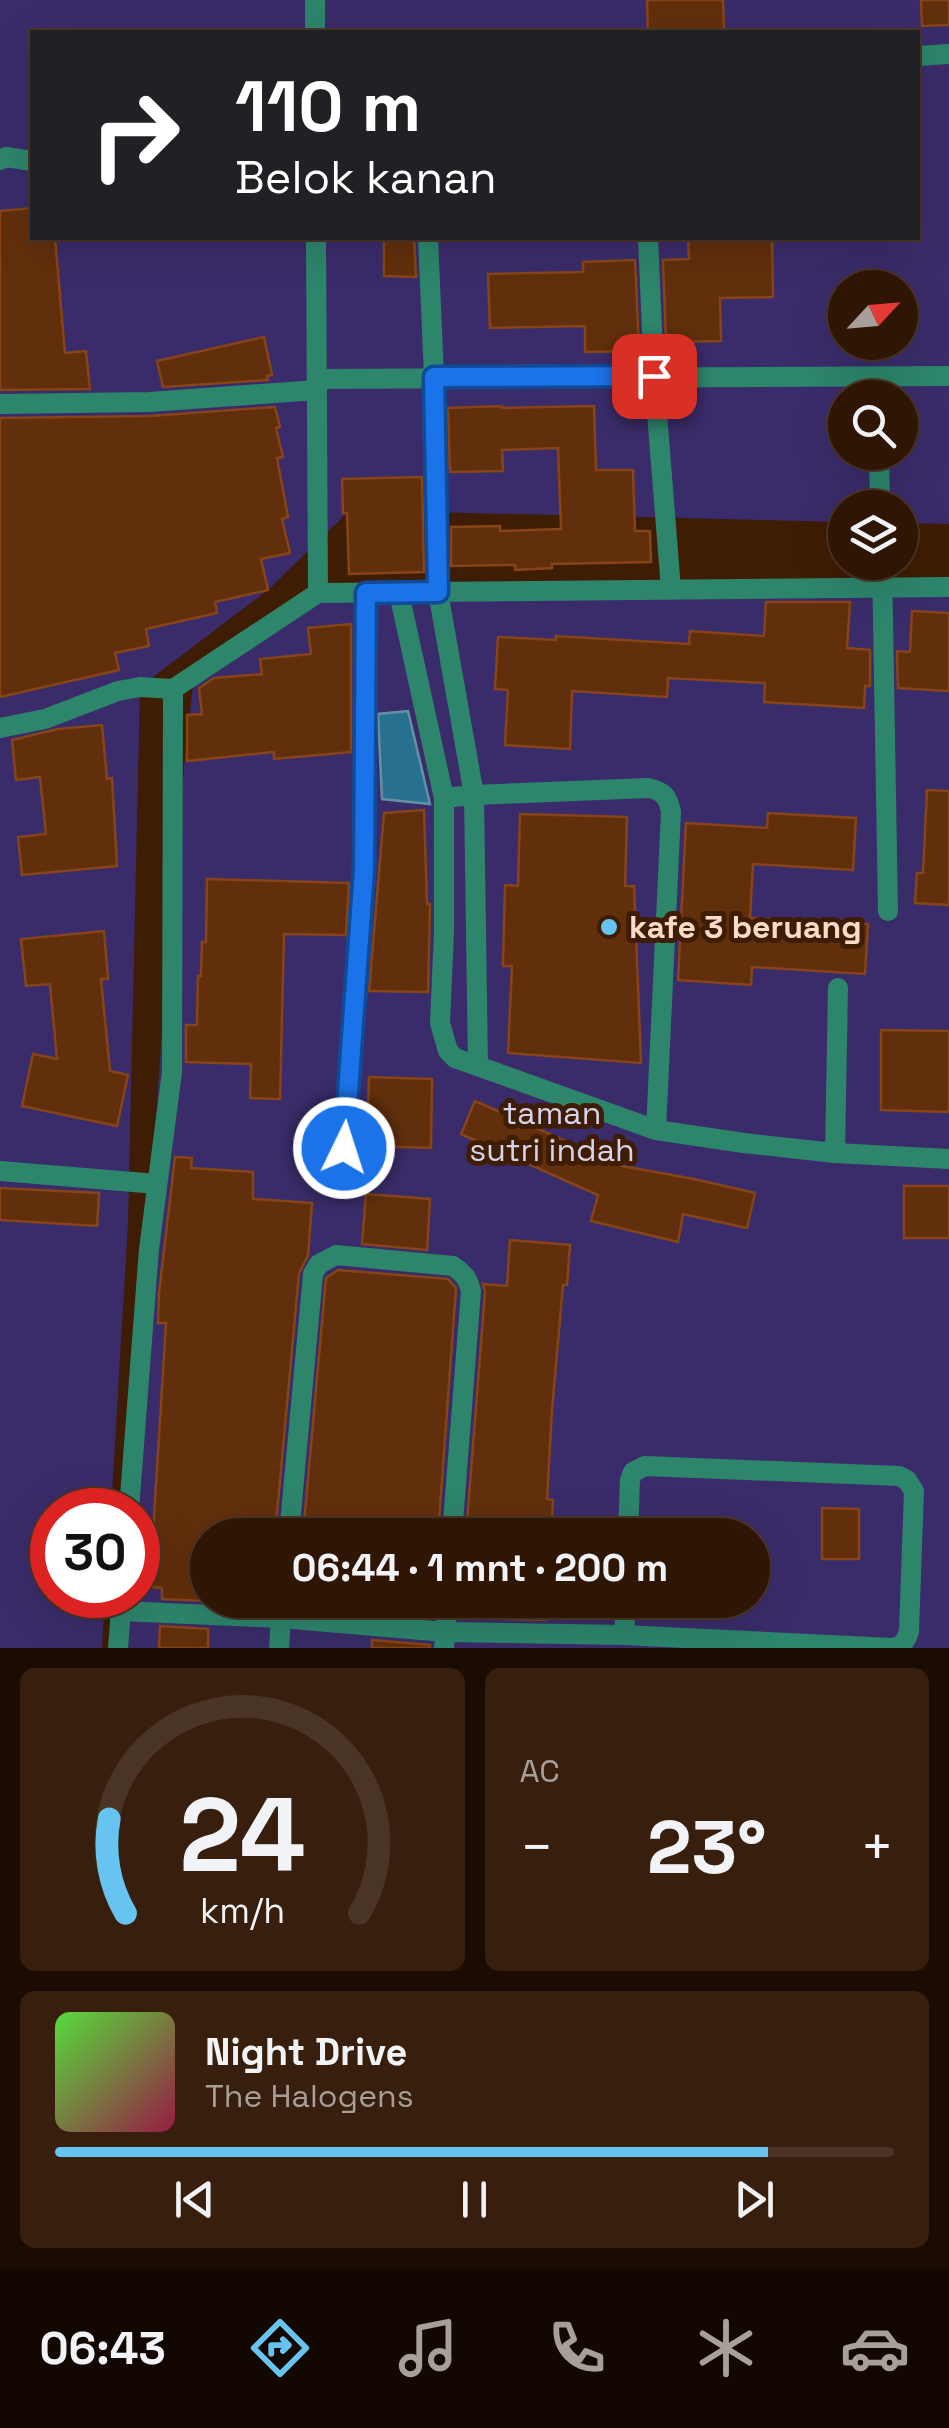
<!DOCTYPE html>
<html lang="id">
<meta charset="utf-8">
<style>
:root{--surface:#2f1503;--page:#371e0d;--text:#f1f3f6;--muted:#a79f9a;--line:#4a3425;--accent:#67c4f0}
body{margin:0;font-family:"Space Grotesk",sans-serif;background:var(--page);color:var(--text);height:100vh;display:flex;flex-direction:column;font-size:38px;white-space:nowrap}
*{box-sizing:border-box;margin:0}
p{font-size:32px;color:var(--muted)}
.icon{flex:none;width:55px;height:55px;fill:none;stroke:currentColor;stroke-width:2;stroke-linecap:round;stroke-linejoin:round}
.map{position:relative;height:1648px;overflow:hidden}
.drawer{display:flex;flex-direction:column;gap:20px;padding:20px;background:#1a0c02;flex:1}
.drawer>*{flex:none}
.top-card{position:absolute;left:30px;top:30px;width:890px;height:210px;border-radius:0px;box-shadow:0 10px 40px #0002,0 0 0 2px var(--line);background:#202124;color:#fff;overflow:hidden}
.needle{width:65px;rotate:64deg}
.buttons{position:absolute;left:828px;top:270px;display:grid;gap:20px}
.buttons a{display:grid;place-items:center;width:90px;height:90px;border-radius:50%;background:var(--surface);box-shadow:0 10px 40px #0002,0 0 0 2px var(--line);font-size:50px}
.speed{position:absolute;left:30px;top:1488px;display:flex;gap:20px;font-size:50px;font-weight:700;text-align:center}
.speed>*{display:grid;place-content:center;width:130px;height:130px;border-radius:50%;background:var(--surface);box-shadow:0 10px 40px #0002,0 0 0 2px var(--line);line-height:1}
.speed .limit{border:15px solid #d22;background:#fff;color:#111}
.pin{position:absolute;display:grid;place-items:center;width:85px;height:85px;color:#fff;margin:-42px;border-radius:20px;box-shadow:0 5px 15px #0006}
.me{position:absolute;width:110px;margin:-55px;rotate:4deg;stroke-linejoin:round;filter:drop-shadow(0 0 8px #0008)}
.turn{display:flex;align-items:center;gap:35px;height:210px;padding:0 40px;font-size:45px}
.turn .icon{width:130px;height:130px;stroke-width:2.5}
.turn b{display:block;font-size:70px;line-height:85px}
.big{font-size:75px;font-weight:700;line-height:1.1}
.drawer .widget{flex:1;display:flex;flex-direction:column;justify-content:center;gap:15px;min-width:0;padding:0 35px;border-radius:15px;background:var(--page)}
.drawer .dial{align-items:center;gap:0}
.dial svg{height:260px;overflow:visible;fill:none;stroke:var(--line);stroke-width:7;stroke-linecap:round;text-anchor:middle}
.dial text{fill:var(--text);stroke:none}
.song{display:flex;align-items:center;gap:30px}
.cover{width:120px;height:120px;border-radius:15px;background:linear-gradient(135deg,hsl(110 70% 55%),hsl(340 70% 35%))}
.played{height:10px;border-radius:5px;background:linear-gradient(90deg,var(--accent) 85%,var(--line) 85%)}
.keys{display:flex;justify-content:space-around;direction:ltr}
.heat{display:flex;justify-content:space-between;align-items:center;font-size:55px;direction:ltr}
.drawer .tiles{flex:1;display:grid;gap:20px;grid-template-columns:1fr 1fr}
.widget:last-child{grid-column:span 2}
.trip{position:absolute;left:190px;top:1518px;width:580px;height:100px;border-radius:50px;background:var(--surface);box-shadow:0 10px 40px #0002,0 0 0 2px var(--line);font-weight:700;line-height:100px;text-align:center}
.menu{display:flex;height:160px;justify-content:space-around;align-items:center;background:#130801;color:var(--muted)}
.menu .icon{width:70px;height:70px}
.menu .selected{color:var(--accent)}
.menu b{font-size:45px;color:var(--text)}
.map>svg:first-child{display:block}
.green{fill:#3a2c6a;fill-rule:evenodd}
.water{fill:#277090;stroke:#6690a1;stroke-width:2.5}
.building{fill:#612f0c;stroke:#874417;stroke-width:2.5}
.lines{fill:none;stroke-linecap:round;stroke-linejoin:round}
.street{stroke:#2d856c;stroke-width:20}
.route-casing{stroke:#114b97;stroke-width:25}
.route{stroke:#1a73e8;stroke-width:18}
.poi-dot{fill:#67c4f0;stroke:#3f1c04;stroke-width:4}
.labels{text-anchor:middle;stroke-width:10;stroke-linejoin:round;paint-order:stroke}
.poi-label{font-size:32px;font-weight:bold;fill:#fadac9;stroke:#3f1c04;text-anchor:start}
.park-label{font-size:32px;fill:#d6d3ec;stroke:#3f1c04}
</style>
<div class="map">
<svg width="949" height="1648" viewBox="0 0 949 1648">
<rect width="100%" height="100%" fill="#3f1c04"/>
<g class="green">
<path d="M 0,0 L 949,0 L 949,524 L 900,523 L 900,508 L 845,508 L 845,522 L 350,510 L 268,590 L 140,687 L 128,1223 L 111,1510 L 52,1510 L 52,1595 L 105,1595 L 102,1648 L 0,1648 ZM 32,32 L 918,32 L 918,238 L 32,238 ZM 845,288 L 900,288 L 900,342 L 845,342 ZM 845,398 L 900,398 L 900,452 L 845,452 Z"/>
<path d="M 949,581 L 949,1648 L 123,1648 L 126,1595 L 138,1595 L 138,1379 L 173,870 L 194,675 L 318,593 ZM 208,1535 L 752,1535 L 752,1600 L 208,1600 Z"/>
</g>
<path class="water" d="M 408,711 L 430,804 L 382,799 L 378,714 Z"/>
<g class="building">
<path d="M 647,0 L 723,0 L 724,32 L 648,32 Z"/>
<path d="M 921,0 L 949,0 L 949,25 L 922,26 Z"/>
<path d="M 32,208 L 32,238 L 55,238 L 65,353 L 86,351 L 90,389 L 0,390 L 0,211 Z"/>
<path d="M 384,238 L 414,238 L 416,277 L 384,276 Z"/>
<path d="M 688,238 L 772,238 L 773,297 L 720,298 L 721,341 L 666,342 L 663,260 L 689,259 Z"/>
<path d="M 635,260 L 639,351 L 585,352 L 585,326 L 490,328 L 488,274 L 583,272 L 583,262 Z"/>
<path d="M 264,337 L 272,375 L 267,376 L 268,380 L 163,387 L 157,361 Z"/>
<path d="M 502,406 L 502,408 L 594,406 L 596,470 L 633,470 L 635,531 L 650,531 L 651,562 L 552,564 L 552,568 L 515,570 L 515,565 L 451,566 L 451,527 L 500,526 L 500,531 L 561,529 L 558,448 L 502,450 L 503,471 L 450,472 L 448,408 Z"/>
<path d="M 275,407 L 280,427 L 276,428 L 283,457 L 277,458 L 288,517 L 282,519 L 290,553 L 261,559 L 268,590 L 215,602 L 217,613 L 146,629 L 149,646 L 115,653 L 119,670 L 0,697 L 0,418 L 150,416 Z"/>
<path d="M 422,477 L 424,572 L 349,574 L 347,513 L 343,513 L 342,479 Z"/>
<path d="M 766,602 L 850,602 L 847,648 L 870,650 L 870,686 L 865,686 L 864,708 L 764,702 L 765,683 L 668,678 L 667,697 L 572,691 L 570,749 L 505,745 L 508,690 L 495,689 L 498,637 L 556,640 L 556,636 L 689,644 L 690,631 L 764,636 Z"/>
<path d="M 912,611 L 949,613 L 949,691 L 898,688 L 897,651 L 910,652 Z"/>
<path d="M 351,624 L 351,752 L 274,759 L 274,752 L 187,761 L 187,715 L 202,714 L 199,688 L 214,678 L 262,674 L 260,659 L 311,654 L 308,628 Z"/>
<path d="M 102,725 L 107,779 L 112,778 L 117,866 L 22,875 L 18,837 L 46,834 L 40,777 L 16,780 L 12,740 L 58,729 Z"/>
<path d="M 927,790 L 949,791 L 949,905 L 915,903 L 917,873 L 923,873 Z"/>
<path d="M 424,810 L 427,904 L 430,904 L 428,992 L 369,991 L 384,813 Z"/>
<path d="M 768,813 L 856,818 L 853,870 L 753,864 L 750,918 L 868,924 L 865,974 L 752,967 L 751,985 L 678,980 L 686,823 L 767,828 Z"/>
<path d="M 520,814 L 627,817 L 625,886 L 634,886 L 641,1063 L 508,1053 L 512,966 L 503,966 L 505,885 L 518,886 Z"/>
<path d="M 207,879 L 349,883 L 346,935 L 284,934 L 280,1099 L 250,1098 L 251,1064 L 186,1062 L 186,1025 L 197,1025 L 198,976 L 201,976 L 202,942 L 206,942 Z"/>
<path d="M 104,931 L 108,979 L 101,979 L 110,1071 L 128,1075 L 117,1126 L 22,1106 L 33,1054 L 57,1059 L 50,984 L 26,986 L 21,939 Z"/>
<path d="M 881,1030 L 949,1031 L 949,1112 L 881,1110 Z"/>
<path d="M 369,1077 L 432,1079 L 431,1148 L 367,1146 Z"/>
<path d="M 475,1101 L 622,1166 L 694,1179 L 755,1193 L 747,1228 L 683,1214 L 678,1242 L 591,1221 L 598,1195 L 461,1134 Z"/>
<path d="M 175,1157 L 192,1158 L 191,1168 L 253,1172 L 253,1199 L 312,1203 L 308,1256 L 299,1273 L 275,1535 L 208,1535 L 208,1601 L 162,1599 L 162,1588 L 138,1586 L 138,1549 L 152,1550 L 166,1323 L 158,1323 L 159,1293 Z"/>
<rect x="904" y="1186" width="45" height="52"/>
<path d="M 0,1188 L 99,1193 L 97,1226 L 0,1220 Z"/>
<path d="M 366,1194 L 430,1199 L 427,1250 L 362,1244 Z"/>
<path d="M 510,1240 L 570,1245 L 567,1285 L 563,1285 L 552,1410 L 547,1499 L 553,1500 L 551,1535 L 466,1535 L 485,1292 L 483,1284 L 507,1286 Z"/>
<path d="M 338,1270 L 448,1279 L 456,1288 L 438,1535 L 303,1535 L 326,1278 Z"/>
<path d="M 822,1508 L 859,1509 L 859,1559 L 822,1559 Z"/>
<path d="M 375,1600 L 434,1600 L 433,1617 L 374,1612 Z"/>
<path d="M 462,1600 L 547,1600 L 546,1620 L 460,1618 Z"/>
<path d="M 160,1626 L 208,1629 L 208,1648 L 159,1648 Z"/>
<path d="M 372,1640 L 430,1645 L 430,1648 L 372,1648 Z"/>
</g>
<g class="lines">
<g class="street">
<path d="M 315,0 L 315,32"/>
<path d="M 918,56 L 949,54"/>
<path d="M 0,160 L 6,157 L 32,161"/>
<path d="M 428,238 L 434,377 L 438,592 L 474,795 L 478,1066"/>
<path d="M 648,238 L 654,376 L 671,589"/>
<path d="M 317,379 L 949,376"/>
<path d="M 0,404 L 149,402 L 317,390"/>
<path d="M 879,452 L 880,508"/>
<path d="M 882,562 L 888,911"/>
<path d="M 318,593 L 949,587"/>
<path d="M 399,593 L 444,798 L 444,932 L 440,1023 L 448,1051 L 455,1058 L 656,1130 L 744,1143 L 835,1153 L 949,1159"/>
<path d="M 0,728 L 45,719 L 118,691 L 140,687 L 173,689"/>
<path d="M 444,798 L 474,795 L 648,788 C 664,791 668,797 671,812 L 656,1130"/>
<path d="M 344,1148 L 364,870 L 365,593"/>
<path d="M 835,1153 L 838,988"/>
<path d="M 0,1171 L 157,1184"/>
<path d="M 129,1510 L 149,1249 L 172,1072 L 173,689 L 318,593 L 316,238"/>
<path d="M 289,1535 L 313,1274 L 319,1264 L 336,1255 L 453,1266 C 464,1274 468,1278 471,1291 L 452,1535"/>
<path d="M 121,1611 L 281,1618 L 445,1632 L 624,1635 L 891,1648 C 902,1646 906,1642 909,1631 L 914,1491 L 907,1480 L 899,1476 L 645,1466 L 633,1472 L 630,1480 L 628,1535"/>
<path d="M 624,1635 L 626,1600"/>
<path d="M 118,1648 L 122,1595"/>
<path d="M 279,1648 L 282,1600"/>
<path d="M 444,1648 L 448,1600"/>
</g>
</g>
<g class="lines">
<defs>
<path id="route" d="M 344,1148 L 364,870 L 366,593 L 438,592 L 434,377 L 654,376"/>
</defs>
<use href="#route" class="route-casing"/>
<use href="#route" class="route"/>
</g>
<circle class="poi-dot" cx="609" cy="927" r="10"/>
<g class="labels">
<g class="poi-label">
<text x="629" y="938">kafe 3 beruang</text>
</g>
<g class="park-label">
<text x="552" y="1124">taman<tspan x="552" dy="37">sutri indah</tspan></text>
</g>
</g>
</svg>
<div class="buttons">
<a><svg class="needle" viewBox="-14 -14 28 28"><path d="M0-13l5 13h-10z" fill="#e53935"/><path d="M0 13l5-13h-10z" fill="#a79f9a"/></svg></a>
<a><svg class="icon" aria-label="search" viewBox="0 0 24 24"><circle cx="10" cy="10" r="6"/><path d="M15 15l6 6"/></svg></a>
<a><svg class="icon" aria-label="layers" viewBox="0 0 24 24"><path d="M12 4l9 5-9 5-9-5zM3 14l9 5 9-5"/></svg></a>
</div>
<div class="speed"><div class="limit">30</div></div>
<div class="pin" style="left:654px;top:376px;background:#d93025"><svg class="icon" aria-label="arrive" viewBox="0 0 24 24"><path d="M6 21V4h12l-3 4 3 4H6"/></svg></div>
<svg class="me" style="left:344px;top:1148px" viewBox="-20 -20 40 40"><circle r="17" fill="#1a73e8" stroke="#fff" stroke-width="3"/><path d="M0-11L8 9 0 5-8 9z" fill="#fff"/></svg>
<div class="trip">06:44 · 1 mnt · 200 m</div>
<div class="top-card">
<div class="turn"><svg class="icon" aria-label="right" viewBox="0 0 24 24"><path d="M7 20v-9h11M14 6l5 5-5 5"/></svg><div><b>110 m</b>Belok kanan</div></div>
</div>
</div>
<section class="drawer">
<div class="tiles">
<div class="widget dial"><svg viewBox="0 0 100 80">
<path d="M14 69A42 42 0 1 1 86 69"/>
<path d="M14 69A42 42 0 0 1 9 40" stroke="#67c4f0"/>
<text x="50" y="56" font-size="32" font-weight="700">24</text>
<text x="50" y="72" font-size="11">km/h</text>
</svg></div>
<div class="widget"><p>AC</p>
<div class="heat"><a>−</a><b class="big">23°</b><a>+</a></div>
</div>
<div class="widget">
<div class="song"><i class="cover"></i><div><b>Night Drive</b><p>The Halogens</p></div></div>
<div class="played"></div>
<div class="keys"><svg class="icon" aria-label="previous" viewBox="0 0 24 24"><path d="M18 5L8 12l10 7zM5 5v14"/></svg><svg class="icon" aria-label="pause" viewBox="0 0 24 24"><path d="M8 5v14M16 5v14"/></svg><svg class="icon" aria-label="next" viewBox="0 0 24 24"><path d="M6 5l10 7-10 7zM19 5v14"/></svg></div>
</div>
</div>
</section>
<nav class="menu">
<b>06:43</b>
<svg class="icon selected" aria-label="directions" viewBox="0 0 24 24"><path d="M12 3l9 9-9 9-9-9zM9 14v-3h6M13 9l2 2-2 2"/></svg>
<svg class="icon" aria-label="music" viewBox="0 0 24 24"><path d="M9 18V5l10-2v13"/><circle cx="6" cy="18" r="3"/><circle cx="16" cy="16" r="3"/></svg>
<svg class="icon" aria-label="phone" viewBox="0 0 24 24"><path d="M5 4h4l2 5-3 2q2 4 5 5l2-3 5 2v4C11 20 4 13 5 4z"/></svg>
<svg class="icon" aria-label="climate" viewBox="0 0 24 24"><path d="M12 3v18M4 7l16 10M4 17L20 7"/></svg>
<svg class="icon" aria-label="car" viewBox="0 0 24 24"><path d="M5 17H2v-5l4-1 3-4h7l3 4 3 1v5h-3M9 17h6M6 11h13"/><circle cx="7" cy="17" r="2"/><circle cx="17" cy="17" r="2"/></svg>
</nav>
